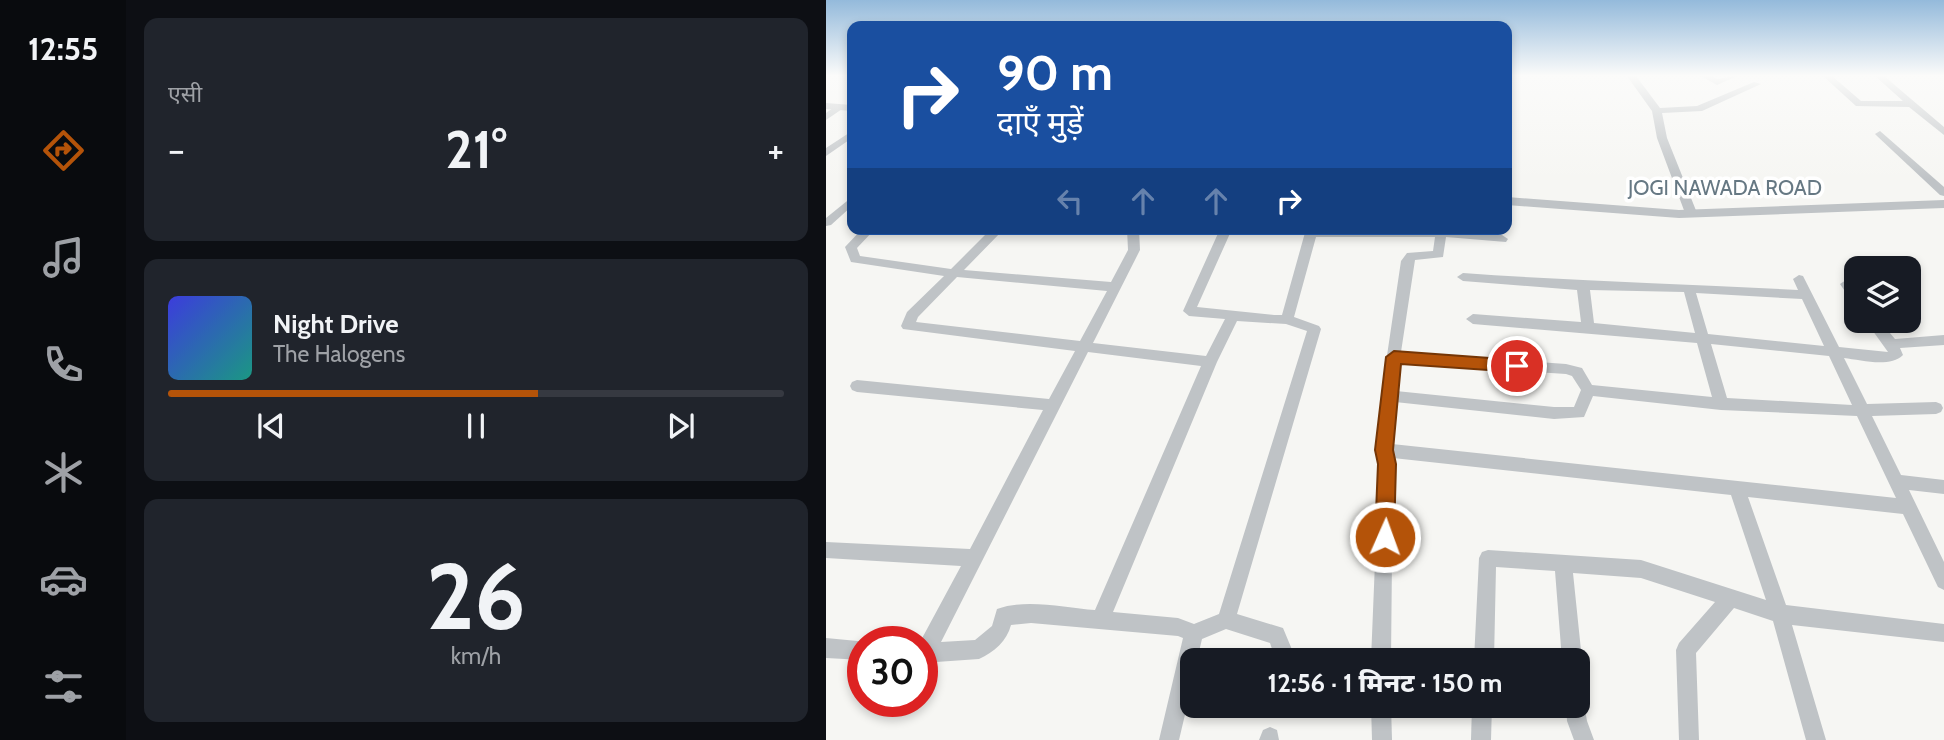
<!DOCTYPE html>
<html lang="hi">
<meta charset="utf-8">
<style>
:root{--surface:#171b24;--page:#20242c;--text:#f1f3f6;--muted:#9ea1a6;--line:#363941;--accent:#b45309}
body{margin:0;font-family:Cabin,"Noto Sans Devanagari",sans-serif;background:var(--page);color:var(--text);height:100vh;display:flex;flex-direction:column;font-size:26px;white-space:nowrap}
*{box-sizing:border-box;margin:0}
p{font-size:23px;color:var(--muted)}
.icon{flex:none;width:38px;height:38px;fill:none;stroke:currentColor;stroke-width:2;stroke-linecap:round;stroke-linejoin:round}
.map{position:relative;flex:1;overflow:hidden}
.details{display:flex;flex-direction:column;gap:18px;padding:18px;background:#0d0f14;width:700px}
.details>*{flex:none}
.hud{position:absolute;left:21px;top:21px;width:665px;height:214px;border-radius:14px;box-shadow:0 4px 10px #0003;background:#1a4fa0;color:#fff;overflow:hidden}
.buttons{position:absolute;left:1018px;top:256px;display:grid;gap:14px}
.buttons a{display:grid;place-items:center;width:77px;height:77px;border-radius:14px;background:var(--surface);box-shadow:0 4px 10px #0003;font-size:35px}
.speed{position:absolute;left:21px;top:626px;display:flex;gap:14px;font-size:35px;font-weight:700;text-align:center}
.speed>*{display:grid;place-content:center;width:91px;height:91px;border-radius:50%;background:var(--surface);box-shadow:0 4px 10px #0003;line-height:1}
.speed .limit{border:10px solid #d22;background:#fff;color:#111}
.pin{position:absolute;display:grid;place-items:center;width:60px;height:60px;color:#fff;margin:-30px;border:4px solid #fff;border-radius:50%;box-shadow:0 2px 7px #0007}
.me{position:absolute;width:77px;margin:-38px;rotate:2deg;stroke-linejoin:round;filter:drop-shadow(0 0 5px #0008)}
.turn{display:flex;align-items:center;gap:24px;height:147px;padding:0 35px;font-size:32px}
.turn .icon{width:91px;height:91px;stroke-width:2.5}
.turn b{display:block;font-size:49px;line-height:60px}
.lanes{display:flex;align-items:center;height:66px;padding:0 35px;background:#0003;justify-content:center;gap:35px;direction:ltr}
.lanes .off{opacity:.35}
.big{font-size:52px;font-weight:800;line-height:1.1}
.details .widget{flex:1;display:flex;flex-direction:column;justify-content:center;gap:10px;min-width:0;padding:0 24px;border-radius:14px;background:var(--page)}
.details .dial{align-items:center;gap:0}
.dial b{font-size:91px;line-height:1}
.song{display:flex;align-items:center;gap:21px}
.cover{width:84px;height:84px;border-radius:10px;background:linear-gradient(135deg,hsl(240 70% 55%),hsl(170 70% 35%))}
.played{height:7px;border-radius:4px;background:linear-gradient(90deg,var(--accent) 60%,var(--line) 60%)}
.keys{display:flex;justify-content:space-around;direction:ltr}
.heat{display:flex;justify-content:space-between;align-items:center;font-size:38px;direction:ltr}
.trip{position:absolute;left:354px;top:648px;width:410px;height:70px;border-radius:14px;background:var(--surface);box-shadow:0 4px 10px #0003;font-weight:800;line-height:70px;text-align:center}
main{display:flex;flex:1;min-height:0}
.tab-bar{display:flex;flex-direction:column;width:126px;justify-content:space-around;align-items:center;background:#090b0e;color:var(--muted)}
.tab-bar .icon{width:49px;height:49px}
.tab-bar .selected{color:var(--accent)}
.tab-bar b{font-size:32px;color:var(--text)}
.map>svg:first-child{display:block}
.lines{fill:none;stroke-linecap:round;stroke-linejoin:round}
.minor{fill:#bfc3c6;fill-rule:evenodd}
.tertiary{fill:#bfc3c6;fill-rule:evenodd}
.route{fill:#b45309;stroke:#753606;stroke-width:2}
.labels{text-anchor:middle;stroke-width:7;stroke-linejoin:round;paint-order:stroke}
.far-street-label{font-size:21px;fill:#667883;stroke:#fff}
</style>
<main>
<nav class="tab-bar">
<b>12:55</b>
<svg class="icon selected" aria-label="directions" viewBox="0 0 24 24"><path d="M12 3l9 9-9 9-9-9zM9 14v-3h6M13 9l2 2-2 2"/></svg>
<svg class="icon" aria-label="music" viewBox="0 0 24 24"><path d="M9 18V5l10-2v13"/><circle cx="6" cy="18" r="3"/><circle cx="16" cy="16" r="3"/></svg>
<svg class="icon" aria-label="phone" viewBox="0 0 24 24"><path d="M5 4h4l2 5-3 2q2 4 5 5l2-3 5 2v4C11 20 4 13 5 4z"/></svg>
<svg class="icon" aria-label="climate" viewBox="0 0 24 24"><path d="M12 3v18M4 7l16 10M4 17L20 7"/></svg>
<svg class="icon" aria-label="car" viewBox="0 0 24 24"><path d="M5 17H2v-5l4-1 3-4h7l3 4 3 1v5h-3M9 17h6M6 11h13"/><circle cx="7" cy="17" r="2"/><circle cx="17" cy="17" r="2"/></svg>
<svg class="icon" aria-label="filters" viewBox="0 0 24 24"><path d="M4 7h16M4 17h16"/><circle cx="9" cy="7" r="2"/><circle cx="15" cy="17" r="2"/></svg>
</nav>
<section class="details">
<div class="widget"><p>एसी</p>
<div class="heat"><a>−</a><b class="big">21°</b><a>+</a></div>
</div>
<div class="widget">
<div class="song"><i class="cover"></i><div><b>Night Drive</b><p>The Halogens</p></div></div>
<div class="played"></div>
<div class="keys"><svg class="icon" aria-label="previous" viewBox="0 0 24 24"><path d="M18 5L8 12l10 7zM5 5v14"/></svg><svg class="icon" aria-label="pause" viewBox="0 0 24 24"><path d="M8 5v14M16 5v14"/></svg><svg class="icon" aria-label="next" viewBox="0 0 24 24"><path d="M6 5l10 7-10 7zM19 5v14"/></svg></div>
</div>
<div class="widget dial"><b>26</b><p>km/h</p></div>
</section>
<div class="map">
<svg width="1118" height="740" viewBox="0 0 1118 740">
<rect width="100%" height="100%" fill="#f6f6f3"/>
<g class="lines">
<g class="minor">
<path d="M 801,76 L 810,76 L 834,108 L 871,106 L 928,82 L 935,84 L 876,111 L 836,113 L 841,138 L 871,213 L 869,215 L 861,215 L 859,213 L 831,138 L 826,111 Z"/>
<path d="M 875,76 L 886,76 L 891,79 L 911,76 L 891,85 Z"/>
<path d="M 997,76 L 1006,76 L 1035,101 L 1077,101 L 1049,76 L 1058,76 L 1118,127 L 1118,135 L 1083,107 L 1030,106 Z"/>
<path d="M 11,105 L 19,107 L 0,120 L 0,113 Z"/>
<path d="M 26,131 L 26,138 L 0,156 L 0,148 Z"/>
<path d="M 1054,131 L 1118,187 L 1118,196 L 1114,195 L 1051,136 L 1049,134 Z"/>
<path d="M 26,197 L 26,206 L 5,225 L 0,226 L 0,218 Z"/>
<path d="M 36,229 L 49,229 L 31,248 L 34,256 L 125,269 L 165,229 L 178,229 L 138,270 L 285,282 L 302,250 L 301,229 L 313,229 L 314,250 L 267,343 L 380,356 L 399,319 L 363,316 L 357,311 L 394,229 L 406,229 L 371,307 L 448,315 L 456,315 L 480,229 L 621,229 L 676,235 L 682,239 L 680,242 L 620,237 L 617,257 L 589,260 L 575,352 L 740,364 L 756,368 L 766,385 L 886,397 L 871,343 L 647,324 L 640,319 L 647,314 L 755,322 L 751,290 L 637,281 L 631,277 L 637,273 C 749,281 860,284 972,290 L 967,279 L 973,275 L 977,276 L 1013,347 L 1062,352 L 1039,320 L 1053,320 L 1069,339 L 1118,335 L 1118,345 L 1074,348 L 1077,355 C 1064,368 1035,360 1018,358 L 1041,404 L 1110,402 L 1115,404 L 1117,408 L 1115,412 L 1110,414 L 1046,416 L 1075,475 L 1118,480 L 1118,494 L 1083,490 L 1118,562 L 1118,590 L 1112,587 L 1077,514 L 922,497 L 960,605 L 1118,624 L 1118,642 L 966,625 L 1000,740 L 980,740 L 947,621 L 908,608 L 870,653 L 873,740 L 853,740 L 850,650 L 853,643 L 889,602 L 815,578 L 747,573 L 756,660 L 751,668 L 751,660 L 736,660 L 729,571 L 670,567 L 668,660 L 648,660 L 653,558 L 656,552 L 662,550 L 815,560 L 940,600 L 905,495 L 567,458 L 565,660 L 545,660 L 553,464 L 550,450 L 555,396 L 575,261 L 581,253 L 607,251 L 609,237 L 490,237 L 468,317 L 493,326 L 495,329 L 411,614 L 457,628 L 467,652 L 466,660 L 446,660 L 447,652 L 444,643 L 400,629 L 376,639 L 371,660 L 366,660 L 366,685 L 353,740 L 333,740 L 357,638 L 352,636 L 205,623 L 185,625 C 181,641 168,652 153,659 L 96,663 L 96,642 L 94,642 L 135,566 L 0,558 L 0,542 L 144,549 L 217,410 L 31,392 L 26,390 L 24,386 L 26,382 L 31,380 L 223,399 L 249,351 L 77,329 L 75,326 L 81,312 L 118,276 L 25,262 L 19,247 ZM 131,277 L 281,291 L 254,341 L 90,322 L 92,317 ZM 764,290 L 858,292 L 869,333 L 768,323 ZM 870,293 L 976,299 L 998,346 L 882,334 ZM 411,321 L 460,324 L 481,331 L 393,614 L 368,624 L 352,618 L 287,612 L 391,362 ZM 885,344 L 1003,356 L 1026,405 L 901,398 ZM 262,352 L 375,366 L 269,610 C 240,608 200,598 171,609 L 166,626 L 149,640 L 115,642 ZM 574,363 L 740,374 L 746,376 L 755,390 L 748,407 L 728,407 L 570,391 ZM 767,396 L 895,410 L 1031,416 L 1070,498 L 566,444 L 569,402 L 728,419 L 758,417 Z"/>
<path d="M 1020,280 C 1031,283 1031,295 1031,304 L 1027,303 L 1014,284 Z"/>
<path d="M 0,638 L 42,642 L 37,642 L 37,660 L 0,658 Z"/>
<path d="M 751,695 L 757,698 L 761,721 L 768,740 L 748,740 L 741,721 L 740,705 L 751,705 Z"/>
<path d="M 545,705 L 565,705 L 566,740 L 546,740 Z"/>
<path d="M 646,705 L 666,705 L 665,740 L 645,740 Z"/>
<path d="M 444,727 L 451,730 L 453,740 L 433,740 L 437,730 Z"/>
</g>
<g class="tertiary">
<path d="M 0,103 L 26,105 L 26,111 L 0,109 Z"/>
<path d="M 681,197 L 853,210 L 1118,200 L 1118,208 L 853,218 L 681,205 Z"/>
</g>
</g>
<linearGradient id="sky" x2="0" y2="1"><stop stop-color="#94badb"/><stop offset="0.42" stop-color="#fbfbfa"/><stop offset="1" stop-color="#fbfbfa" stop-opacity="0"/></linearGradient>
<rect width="1118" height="180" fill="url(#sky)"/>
<path class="route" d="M 568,351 L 691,360 L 699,366 L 691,372 L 575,364 L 567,450 L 570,464 L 568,537 L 565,544 L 559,546 L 552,544 L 549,537 L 552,464 L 549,450 L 560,357 Z"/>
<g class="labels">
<g class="far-street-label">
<text x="899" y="195">JOGI NAWADA ROAD</text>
</g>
</g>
</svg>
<div class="buttons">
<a><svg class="icon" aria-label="layers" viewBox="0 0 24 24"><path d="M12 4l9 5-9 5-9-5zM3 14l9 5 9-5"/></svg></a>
</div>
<div class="speed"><div class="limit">30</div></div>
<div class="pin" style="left:691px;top:366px;background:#d93025"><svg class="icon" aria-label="arrive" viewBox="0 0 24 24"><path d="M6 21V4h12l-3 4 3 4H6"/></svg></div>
<svg class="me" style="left:559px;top:537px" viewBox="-20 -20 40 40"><circle r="17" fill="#b45309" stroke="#fff" stroke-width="3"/><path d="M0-11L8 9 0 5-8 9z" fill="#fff"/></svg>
<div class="trip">12:56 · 1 मिनट · 150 m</div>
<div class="hud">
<div class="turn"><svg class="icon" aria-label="right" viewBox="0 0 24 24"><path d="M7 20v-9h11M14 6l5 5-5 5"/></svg><div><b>90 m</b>दाएँ मुड़ें</div></div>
<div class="lanes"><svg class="icon off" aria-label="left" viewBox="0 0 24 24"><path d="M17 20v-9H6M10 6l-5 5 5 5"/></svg><svg class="icon off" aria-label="ahead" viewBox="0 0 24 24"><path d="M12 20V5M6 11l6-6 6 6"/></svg><svg class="icon off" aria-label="ahead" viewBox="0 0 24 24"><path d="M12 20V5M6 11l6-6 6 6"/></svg><svg class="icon" aria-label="right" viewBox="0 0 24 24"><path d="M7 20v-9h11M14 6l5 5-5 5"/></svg></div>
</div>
</div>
</main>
